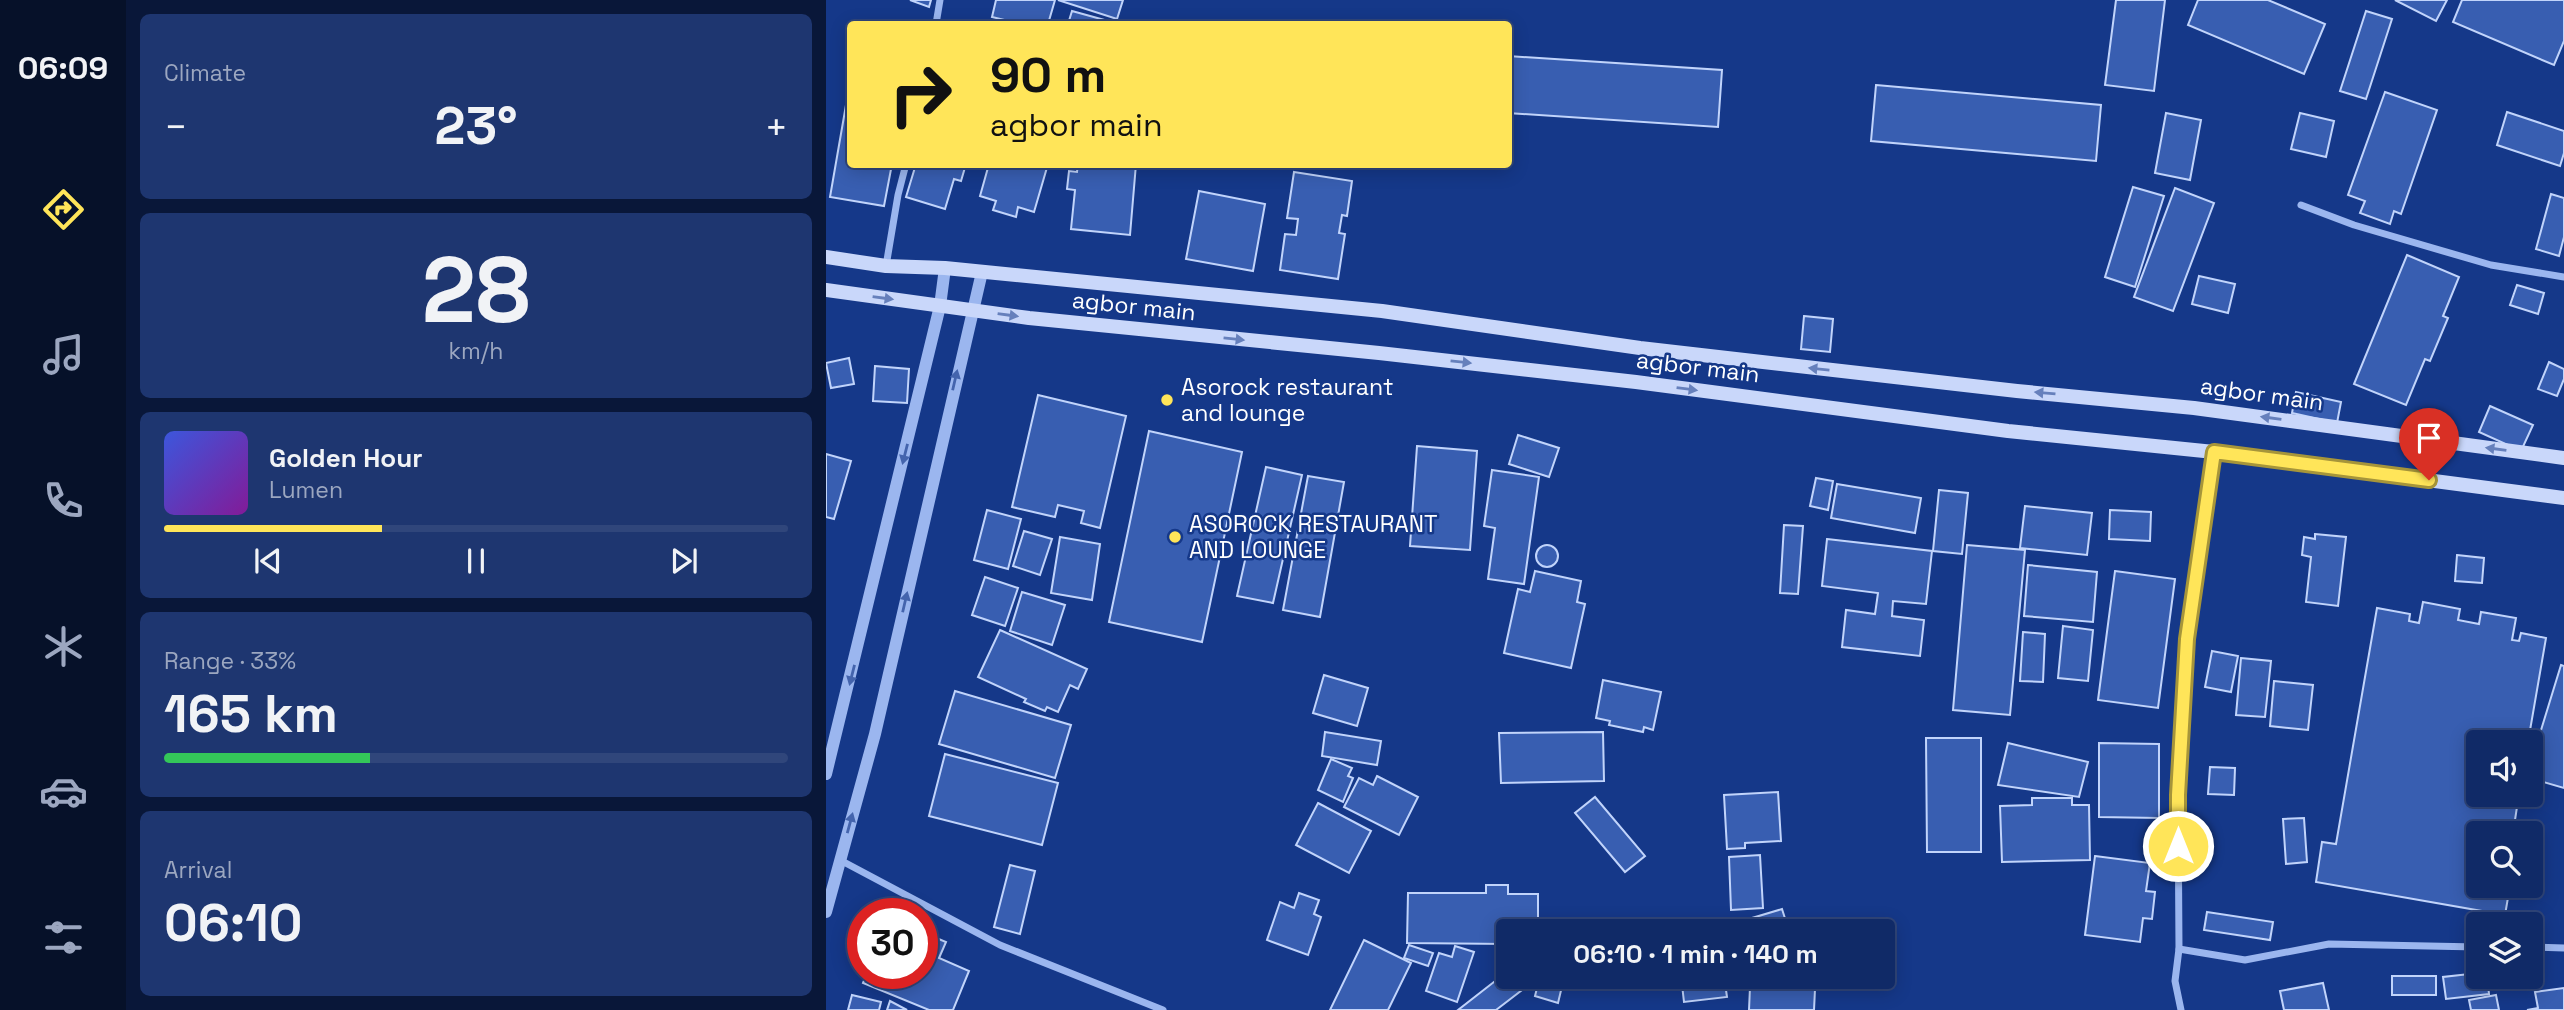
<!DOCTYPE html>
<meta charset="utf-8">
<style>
:root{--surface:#102a67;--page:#1e3670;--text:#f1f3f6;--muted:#9ca7c0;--line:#30467b;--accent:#ffe559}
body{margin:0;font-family:"Space Grotesk",sans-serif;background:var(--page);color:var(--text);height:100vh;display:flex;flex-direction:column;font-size:26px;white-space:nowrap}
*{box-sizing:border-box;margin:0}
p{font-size:23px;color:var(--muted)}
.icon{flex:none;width:38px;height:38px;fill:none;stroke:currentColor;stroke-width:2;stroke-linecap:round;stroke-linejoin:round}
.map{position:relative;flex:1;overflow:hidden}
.sheet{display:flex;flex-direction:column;gap:14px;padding:14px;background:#091739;width:700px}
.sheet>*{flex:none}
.hud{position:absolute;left:21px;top:21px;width:665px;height:147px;border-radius:7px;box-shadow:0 4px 18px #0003,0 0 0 2px var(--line);background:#ffe559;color:#111;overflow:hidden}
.tools{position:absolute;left:1640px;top:730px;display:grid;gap:14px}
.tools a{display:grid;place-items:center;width:77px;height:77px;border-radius:7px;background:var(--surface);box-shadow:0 4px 18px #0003,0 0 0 2px var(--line);font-size:35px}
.speed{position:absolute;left:21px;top:898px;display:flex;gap:14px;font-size:35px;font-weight:700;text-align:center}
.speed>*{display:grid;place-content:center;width:91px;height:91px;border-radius:50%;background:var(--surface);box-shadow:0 4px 18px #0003,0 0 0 2px var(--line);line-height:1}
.speed .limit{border:10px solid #d22;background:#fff;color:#111}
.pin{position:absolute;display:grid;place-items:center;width:60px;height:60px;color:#fff;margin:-72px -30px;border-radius:50% 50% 50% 0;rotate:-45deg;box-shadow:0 0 7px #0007}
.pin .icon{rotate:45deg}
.me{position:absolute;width:77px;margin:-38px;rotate:0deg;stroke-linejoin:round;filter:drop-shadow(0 0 5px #0008)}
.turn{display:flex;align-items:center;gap:24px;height:147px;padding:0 28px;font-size:32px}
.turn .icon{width:91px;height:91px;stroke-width:2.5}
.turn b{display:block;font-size:49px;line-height:60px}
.big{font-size:52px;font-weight:800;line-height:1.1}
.sheet .tile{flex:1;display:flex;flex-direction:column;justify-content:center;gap:10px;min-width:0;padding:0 24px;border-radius:10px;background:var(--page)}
.sheet .dial{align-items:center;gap:0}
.dial b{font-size:91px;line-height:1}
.song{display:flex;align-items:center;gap:21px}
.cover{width:84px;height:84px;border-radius:10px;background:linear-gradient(135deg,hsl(230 70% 55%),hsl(290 70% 35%))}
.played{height:7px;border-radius:4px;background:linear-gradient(90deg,var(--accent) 35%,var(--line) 35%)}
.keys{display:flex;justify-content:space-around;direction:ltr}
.heat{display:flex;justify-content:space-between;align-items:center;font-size:38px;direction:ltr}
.charge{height:10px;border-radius:5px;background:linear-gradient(90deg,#34c759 33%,var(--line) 0)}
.trip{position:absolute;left:670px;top:919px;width:399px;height:70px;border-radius:7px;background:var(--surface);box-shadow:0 4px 18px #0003,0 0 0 2px var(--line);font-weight:800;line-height:70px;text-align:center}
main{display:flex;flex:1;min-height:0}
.tabs{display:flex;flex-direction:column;width:126px;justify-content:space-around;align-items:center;background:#061129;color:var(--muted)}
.tabs .icon{width:49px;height:49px}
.tabs .active{color:var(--accent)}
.tabs b{font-size:32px;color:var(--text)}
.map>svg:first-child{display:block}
.building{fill:#385eb1;stroke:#c1d4fb;stroke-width:2}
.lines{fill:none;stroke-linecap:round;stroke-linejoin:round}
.minor{stroke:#9bb6ef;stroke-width:7}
.tertiary{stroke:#9bb6ef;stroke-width:12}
.secondary{stroke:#c9d7fa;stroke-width:14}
.oneway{fill:#6680bc}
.oneway2{fill:#4464ad}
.route-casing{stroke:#a6953a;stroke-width:18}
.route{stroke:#ffe559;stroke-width:12}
.poi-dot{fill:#ffe559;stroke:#153889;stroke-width:2.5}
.labels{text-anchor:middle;stroke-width:5;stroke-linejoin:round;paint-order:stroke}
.street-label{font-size:23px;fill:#fff;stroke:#153889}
.poi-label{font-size:23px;fill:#fff;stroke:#153889;text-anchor:start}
</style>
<main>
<nav class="tabs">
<b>06:09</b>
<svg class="icon active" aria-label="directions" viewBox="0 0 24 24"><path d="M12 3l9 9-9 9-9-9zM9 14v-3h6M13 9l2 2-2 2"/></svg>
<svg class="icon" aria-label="music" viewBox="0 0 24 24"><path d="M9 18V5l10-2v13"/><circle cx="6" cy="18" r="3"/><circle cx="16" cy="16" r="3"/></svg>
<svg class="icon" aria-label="phone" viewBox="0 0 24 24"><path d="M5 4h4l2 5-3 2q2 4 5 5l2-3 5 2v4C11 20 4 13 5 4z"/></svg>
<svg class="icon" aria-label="climate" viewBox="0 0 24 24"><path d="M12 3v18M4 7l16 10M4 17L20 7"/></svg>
<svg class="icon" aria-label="car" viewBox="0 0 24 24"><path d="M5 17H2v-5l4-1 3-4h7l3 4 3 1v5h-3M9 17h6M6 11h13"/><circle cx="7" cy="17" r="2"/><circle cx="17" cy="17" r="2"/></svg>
<svg class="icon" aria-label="filters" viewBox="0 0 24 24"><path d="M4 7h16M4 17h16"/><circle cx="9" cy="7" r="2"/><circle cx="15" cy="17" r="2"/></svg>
</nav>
<section class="sheet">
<div class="tile"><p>Climate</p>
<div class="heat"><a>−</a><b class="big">23°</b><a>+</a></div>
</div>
<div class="tile dial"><b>28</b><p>km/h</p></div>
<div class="tile">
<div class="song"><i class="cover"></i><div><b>Golden Hour</b><p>Lumen</p></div></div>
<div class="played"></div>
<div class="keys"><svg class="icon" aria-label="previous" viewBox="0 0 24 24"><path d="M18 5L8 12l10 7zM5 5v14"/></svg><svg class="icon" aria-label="pause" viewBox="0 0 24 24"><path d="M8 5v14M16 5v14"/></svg><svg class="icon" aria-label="next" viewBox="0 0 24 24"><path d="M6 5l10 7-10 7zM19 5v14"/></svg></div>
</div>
<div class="tile"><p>Range · 33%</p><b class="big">165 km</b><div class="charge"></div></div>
<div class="tile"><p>Arrival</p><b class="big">06:10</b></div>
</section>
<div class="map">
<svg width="1738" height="1010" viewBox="0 0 1738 1010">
<rect width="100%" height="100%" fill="#153889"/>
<g class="building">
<path d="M 84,0 L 105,0 L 103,7 Z"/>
<path d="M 170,0 L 229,0 L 222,24 L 195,24 L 166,17 Z"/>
<path d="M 232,0 L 297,0 L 291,19 Z"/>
<path d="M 1290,0 L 1339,0 L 1328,91 L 1279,85 Z"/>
<path d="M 1372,0 L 1442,0 L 1499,24 L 1478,74 L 1362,25 Z"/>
<path d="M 1569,0 L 1621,0 L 1610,21 Z"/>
<path d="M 1636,0 L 1738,0 L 1738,41 L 1728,65 L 1627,22 Z"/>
<path d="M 246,11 L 293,24 L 242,24 Z"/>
<path d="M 1540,11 L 1566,19 L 1540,99 L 1514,91 Z"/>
<path d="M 682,56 L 896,70 L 892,127 L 682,113 Z"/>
<path d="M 24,82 L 24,164 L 66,164 L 58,206 L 4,197 Z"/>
<path d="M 1050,85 L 1275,105 L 1270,161 L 1045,141 Z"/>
<path d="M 1559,92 L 1611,110 L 1575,214 L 1568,211 L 1564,224 L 1534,213 L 1539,201 L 1522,195 Z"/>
<path d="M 1681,112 L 1738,131 L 1738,153 L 1734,166 L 1671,145 Z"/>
<path d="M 1340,113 L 1375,120 L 1364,180 L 1329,173 Z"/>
<path d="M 1474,113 L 1508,121 L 1500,157 L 1465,149 Z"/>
<path d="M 90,164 L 140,164 L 135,181 L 128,179 L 119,209 L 80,197 Z"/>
<path d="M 163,164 L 222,164 L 208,212 L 192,207 L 190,217 L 167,210 L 170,201 L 154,196 Z"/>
<path d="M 252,164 L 310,164 L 304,235 L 245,229 L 249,190 L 241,189 L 243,171 L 251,172 Z"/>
<path d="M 468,172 L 526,181 L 521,216 L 516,215 L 513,233 L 519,234 L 512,279 L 454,270 L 459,234 L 470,235 L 472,219 L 461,218 Z"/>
<path d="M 1307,187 L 1338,196 L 1309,287 L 1279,277 Z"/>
<path d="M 1349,188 L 1388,203 L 1347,311 L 1308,297 Z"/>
<path d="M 373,191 L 439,204 L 427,271 L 360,259 Z"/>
<path d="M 1725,194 L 1738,198 L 1738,237 L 1733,256 L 1710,249 Z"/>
<path d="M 1581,255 L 1633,277 L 1617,316 L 1622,318 L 1604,361 L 1599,359 L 1580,405 L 1528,384 Z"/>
<path d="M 1373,276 L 1409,284 L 1402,313 L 1366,304 Z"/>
<path d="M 1691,285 L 1718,293 L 1712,314 L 1684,305 Z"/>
<path d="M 978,316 L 1007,319 L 1004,352 L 975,349 Z"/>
<path d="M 23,358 L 28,384 L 5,388 L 0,363 Z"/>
<path d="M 1723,362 L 1738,369 L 1738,379 L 1731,396 L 1712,389 Z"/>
<path d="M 49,366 L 83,369 L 81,403 L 47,401 Z"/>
<path d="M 1470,392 L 1515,402 L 1511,423 L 1466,413 Z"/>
<path d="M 212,395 L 300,416 L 274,528 L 255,523 L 258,511 L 232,505 L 229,517 L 186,507 Z"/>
<path d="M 1664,406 L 1707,425 L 1695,451 L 1653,432 Z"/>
<path d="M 323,431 L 416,452 L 376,642 L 283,622 Z"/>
<path d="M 692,435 L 733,448 L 723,477 L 683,464 Z"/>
<path d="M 591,446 L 651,451 L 644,550 L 584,546 Z"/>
<path d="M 0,454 L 25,461 L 8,519 L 0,517 Z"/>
<path d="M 440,467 L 476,475 L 447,603 L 411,596 Z"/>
<path d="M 666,470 L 713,477 L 698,584 L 662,579 L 669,528 L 658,526 Z"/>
<path d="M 482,476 L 518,482 L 494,617 L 457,610 Z"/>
<path d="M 990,478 L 1007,481 L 1002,510 L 984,506 Z"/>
<path d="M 1011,484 L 1095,498 L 1089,533 L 1005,518 Z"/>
<path d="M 1113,490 L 1142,493 L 1136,554 L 1107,551 Z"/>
<path d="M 1199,506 L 1266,513 L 1261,555 L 1194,548 Z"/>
<path d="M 161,510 L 195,519 L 182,569 L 148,560 Z"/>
<path d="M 1284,510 L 1325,512 L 1324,541 L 1283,539 Z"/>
<path d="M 958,525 L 977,526 L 972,594 L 954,593 Z"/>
<path d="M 198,531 L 226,539 L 214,575 L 187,566 Z"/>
<path d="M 1489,534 L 1520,537 L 1512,606 L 1480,602 L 1485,557 L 1476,555 L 1478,537 L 1489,539 Z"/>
<path d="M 234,537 L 274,544 L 266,600 L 225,593 Z"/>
<path d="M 1001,539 L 1106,551 L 1100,604 L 1067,601 L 1066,616 L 1098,620 L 1094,656 L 1016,647 L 1020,610 L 1049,614 L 1052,593 L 996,586 Z"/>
<circle cx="721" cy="556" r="11"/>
<path d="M 1141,545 L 1199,550 L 1184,715 L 1127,710 Z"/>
<path d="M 1631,555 L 1658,558 L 1656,583 L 1629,581 Z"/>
<path d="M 1202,565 L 1271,572 L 1267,622 L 1198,616 Z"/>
<path d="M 709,571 L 755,581 L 751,602 L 759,604 L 745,668 L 678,653 L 692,589 L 704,592 Z"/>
<path d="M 1289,571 L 1349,579 L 1332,708 L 1272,700 Z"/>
<path d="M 159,577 L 192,588 L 179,626 L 146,615 Z"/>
<path d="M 196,592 L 239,605 L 226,645 L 184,631 Z"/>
<path d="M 1597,602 L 1634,609 L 1632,620 L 1653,624 L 1655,612 L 1690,618 L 1686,640 L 1693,641 L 1695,633 L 1720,638 L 1702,742 L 1652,742 L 1652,794 L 1693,794 L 1687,833 L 1652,833 L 1652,886 L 1684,886 L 1679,915 L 1490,882 L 1496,842 L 1510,844 L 1551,608 L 1584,614 L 1583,621 L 1593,623 Z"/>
<path d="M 1237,626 L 1267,630 L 1262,681 L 1232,678 Z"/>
<path d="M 174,630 L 261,669 L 252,689 L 244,685 L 232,712 L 221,707 L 219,711 L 198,702 L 200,699 L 152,677 Z"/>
<path d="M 1197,632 L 1219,634 L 1217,682 L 1194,681 Z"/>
<path d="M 1386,651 L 1412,656 L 1405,692 L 1379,687 Z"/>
<path d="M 1415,658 L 1445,661 L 1439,717 L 1410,715 Z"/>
<path d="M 1735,665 L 1738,666 L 1738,788 L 1704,778 L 1704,766 Z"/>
<path d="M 498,675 L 542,688 L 531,726 L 487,713 Z"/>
<path d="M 777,680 L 835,692 L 827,730 L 818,727 L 817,732 L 783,725 L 784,721 L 770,718 Z"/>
<path d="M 1448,681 L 1487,685 L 1482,730 L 1444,726 Z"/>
<path d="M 129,691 L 245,725 L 229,778 L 113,744 Z"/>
<path d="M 499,732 L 555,741 L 551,765 L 496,756 Z"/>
<path d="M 777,732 L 778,781 L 675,783 L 673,733 Z"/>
<path d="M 1100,738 L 1155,738 L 1155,852 L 1101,852 Z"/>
<path d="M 1182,743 L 1262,762 L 1253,797 L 1172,785 Z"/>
<path d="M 1273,743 L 1333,744 L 1333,818 L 1273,817 Z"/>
<path d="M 119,754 L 232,783 L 216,845 L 103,816 Z"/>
<path d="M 505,759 L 526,768 L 522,776 L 527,778 L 517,802 L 492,790 Z"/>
<path d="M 1384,767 L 1409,768 L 1408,795 L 1382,794 Z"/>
<path d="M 551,776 L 592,797 L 573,835 L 518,807 L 533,778 L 547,785 Z"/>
<path d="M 952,792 L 955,841 L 919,843 L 919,848 L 901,849 L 898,795 Z"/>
<path d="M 769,797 L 819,856 L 799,872 L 749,813 Z"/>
<path d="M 1206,798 L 1246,798 L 1246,805 L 1263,805 L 1264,860 L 1176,862 L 1174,806 L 1206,805 Z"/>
<path d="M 492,803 L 545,831 L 523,873 L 470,845 Z"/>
<path d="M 1478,818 L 1481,862 L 1460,864 L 1457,819 Z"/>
<path d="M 934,855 L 937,908 L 905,910 L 903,857 Z"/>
<path d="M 1269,856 L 1324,863 L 1320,891 L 1329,892 L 1326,919 L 1317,918 L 1314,942 L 1259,935 Z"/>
<path d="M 184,865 L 209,871 L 194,934 L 168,927 Z"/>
<path d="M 660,885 L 682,885 L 682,894 L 712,894 L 712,931 L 682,931 L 682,944 L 581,943 L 582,893 L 660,893 Z"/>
<path d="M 473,893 L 493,900 L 488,914 L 495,917 L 482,955 L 441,940 L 454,902 L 468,908 Z"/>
<path d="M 956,909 L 963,931 L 919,931 L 916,921 Z"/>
<path d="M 1381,912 L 1447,922 L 1444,940 L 1378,930 Z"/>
<path d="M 96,932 L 120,942 L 113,958 L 143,971 L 127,1010 L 103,1010 L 37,983 L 41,973 L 96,973 Z"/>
<path d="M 538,940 L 585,963 L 562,1010 L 504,1010 Z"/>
<path d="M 583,945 L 607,953 L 602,966 L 578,958 Z"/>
<path d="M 629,946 L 648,952 L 631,1002 L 600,991 L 613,953 L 626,957 Z"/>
<path d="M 682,971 L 682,976 L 705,976 L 708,981 L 670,1010 L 632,1010 Z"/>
<path d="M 1652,973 L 1652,976 L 1661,976 L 1663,994 L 1620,999 L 1617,977 Z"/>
<path d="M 714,976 L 738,978 L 732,1003 L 709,996 Z"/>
<path d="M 855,976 L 898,976 L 901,997 L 858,1002 Z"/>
<path d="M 948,976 L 976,976 L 950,984 Z"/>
<rect x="1566" y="976" width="44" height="19"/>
<path d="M 1497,983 L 1503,1010 L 1458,1010 L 1454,991 Z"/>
<path d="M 924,987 L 989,989 L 988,1010 L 923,1010 Z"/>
<path d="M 1738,988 L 1738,1010 L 1701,1010 L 1712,1008 L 1709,992 Z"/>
<path d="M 26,995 L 55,1002 L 53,1010 L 22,1010 Z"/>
<path d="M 1670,995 L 1673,1010 L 1645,1010 L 1643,1000 Z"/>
<path d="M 64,1001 L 81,1010 L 61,1010 Z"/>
</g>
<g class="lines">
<g class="minor">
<path d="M 110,24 L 114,0"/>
<path d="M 1475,205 L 1528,225 L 1665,265 L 1738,277"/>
<path d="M 60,266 L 72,195 L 80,164"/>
<path d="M 14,860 L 174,945 L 337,1010"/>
<path d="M 1704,947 L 1738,948"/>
<path d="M 1353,949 L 1419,960 L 1503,944 L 1652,947"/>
<path d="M 1355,1010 L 1349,981 L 1353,949 L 1352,795 L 1361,639 L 1388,452"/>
</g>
<g class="tertiary">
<path d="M 0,774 L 114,306 L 119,268"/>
<path d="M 0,912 L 49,734 L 156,272"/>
</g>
<g class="secondary">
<path d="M 0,257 L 60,266 L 119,268 L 556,311 L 814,348 L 1191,391 L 1368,408 L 1738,458"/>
<path d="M 0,290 L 203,318 L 553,353 L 810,382 L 1182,431 L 1388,452 L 1738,498"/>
</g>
</g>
<defs><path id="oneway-solid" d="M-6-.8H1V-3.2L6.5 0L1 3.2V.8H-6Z" transform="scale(1.75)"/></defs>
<g class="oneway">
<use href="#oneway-solid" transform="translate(57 298) rotate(8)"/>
<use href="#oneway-solid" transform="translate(182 315) rotate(8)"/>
<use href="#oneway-solid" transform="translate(408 339) rotate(6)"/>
<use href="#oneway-solid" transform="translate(635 362) rotate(6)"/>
<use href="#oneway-solid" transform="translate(993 369) rotate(-174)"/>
<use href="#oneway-solid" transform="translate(861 389) rotate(7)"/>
<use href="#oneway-solid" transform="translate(1219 393) rotate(-175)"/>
<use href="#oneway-solid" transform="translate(1445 418) rotate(-172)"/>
<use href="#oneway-solid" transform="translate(1670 449) rotate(-172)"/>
</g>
<g class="oneway2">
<use href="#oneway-solid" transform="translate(129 380) rotate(-77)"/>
<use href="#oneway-solid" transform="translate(79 454) rotate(104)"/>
<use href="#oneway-solid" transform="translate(79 602) rotate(-77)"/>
<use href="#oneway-solid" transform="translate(26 675) rotate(104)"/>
<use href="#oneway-solid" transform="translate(24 823) rotate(-75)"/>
</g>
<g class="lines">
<defs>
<path id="route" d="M 1352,846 L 1352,795 L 1361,639 L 1388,452 L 1603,480"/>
</defs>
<use href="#route" class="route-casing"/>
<use href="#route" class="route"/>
</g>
<g class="poi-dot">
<circle cx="341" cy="400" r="7"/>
<circle cx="349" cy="537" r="7"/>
</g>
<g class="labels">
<g class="street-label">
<text transform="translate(308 306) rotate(6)" y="8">agbor main</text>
<text transform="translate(872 367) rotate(7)" y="8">agbor main</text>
<text transform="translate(1436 394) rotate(8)" y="8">agbor main</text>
</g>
<g class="poi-label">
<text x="355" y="395">Asorock restaurant<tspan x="355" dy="26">and lounge</tspan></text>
<text x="363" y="532">ASOROCK RESTAURANT<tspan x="363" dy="26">AND LOUNGE</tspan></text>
</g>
</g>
</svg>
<div class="tools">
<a><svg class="icon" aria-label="sound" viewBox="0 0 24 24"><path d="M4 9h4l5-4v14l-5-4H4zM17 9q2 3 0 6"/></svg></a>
<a><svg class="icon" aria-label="search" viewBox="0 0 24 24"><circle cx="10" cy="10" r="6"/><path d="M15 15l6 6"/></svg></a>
<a><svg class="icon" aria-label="layers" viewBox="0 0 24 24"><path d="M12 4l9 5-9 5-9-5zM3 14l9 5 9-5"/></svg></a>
</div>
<div class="speed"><div class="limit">30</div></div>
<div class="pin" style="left:1603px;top:480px;background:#d93025"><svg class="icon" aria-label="arrive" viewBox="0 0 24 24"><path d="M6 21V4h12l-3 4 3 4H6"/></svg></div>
<svg class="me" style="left:1352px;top:846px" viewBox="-20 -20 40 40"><circle r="17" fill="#ffe559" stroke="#fff" stroke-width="3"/><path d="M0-11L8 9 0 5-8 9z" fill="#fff"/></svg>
<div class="trip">06:10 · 1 min · 140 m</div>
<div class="hud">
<div class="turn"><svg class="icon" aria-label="right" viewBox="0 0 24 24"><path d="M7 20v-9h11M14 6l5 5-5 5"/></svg><div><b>90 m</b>agbor main</div></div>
</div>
</div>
</main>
